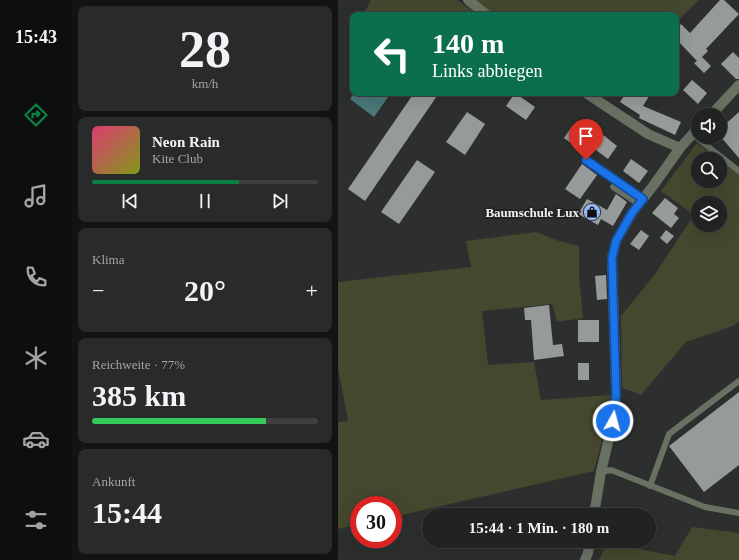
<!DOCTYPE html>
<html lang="de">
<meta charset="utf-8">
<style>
:root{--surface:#212322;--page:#292b2a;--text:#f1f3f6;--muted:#a2a4a5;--line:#3e4040;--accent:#0b8043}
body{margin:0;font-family:"Times New Roman",serif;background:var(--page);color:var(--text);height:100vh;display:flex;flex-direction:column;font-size:15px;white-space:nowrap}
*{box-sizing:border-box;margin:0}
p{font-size:13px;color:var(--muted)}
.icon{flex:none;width:22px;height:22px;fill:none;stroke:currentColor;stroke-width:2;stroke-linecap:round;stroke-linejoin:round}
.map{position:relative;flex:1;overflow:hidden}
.details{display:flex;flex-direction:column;gap:6px;padding:6px;background:#121313;width:266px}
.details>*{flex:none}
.hud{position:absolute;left:12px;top:12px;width:329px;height:84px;border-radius:8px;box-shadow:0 4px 16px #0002,0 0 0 1px var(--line);background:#0b6e4f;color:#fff;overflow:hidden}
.fabs{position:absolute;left:353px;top:108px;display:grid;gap:8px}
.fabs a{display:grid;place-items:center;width:36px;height:36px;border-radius:50%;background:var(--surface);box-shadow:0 4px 16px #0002,0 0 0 1px var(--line);font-size:20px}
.speed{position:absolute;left:12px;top:496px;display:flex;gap:8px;font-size:20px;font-weight:700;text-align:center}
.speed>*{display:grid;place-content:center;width:52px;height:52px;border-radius:50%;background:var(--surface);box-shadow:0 4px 16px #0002,0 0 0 1px var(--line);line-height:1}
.speed .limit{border:6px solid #d22;background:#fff;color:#111}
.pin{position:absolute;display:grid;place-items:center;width:34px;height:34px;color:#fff;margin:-41px -17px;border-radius:50% 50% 50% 0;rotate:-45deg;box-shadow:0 0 4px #0007}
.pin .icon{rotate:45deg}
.me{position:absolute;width:44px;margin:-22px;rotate:7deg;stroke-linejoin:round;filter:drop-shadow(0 0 3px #0008)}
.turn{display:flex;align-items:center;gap:14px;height:84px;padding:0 16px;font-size:18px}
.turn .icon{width:52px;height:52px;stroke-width:2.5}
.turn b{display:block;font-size:28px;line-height:34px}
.big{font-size:30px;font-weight:800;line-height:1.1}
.details .tile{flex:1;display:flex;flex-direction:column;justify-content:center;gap:6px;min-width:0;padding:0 14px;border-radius:8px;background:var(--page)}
.details .dial{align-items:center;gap:0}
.dial b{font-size:52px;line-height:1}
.song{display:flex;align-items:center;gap:12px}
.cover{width:48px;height:48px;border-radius:6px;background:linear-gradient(135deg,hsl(340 70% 55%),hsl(70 70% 35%))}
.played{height:4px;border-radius:2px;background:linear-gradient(90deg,var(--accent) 65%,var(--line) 65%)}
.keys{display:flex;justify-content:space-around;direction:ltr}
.heat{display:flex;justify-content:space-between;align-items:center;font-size:22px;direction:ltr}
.charge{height:6px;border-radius:3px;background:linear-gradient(90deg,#34c759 77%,var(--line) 0)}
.trip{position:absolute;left:84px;top:508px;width:234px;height:40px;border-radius:20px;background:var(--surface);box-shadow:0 4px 16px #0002,0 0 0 1px var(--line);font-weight:800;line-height:40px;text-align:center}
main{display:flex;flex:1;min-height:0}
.menu{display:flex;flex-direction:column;width:72px;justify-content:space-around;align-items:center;background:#0d0e0e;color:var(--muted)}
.menu .icon{width:28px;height:28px}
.menu .current{color:var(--accent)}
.menu b{font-size:18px;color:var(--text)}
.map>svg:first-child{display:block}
.green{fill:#45472e;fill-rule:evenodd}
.water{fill:#4a7778}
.building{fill:#969b9a}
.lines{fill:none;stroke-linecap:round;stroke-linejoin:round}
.service{stroke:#697163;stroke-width:6}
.minor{stroke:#697163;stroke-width:10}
.route-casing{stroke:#114b97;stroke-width:10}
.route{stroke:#1a73e8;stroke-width:7}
.labels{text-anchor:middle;stroke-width:4;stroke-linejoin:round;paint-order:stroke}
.poi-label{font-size:13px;font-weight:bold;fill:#f0f2f0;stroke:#222523;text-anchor:end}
</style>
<main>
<nav class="menu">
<b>15:43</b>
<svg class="icon current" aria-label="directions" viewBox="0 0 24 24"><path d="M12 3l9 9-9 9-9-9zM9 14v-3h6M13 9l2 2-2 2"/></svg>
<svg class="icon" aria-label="music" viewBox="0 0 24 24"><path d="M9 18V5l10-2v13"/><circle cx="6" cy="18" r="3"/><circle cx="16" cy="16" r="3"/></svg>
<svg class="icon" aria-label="phone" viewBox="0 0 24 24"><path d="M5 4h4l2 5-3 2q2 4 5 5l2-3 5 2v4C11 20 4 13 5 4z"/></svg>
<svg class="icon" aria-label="climate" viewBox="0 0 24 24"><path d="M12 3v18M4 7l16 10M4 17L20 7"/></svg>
<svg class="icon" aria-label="car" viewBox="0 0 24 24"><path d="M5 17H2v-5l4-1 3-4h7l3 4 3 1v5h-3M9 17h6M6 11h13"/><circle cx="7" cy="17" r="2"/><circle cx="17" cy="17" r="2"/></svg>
<svg class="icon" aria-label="filters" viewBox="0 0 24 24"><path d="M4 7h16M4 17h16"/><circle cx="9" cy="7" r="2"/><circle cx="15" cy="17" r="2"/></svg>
</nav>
<section class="details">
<div class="tile dial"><b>28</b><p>km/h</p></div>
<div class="tile">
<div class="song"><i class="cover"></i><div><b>Neon Rain</b><p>Kite Club</p></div></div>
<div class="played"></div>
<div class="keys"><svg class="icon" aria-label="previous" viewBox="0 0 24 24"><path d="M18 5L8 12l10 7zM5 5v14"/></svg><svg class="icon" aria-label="pause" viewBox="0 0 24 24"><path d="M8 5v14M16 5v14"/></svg><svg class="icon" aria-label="next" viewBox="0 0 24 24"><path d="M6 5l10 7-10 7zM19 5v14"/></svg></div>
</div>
<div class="tile"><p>Klima</p>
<div class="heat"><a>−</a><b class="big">20°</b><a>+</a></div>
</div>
<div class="tile"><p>Reichweite · 77%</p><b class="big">385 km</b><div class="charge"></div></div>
<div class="tile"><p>Ankunft</p><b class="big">15:44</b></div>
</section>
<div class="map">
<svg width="401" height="560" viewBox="0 0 401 560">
<rect width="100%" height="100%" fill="#2c2f2d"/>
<g class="green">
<path d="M 33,0 L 119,0 L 140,15 L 25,15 Z"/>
<path d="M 137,0 L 361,0 L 338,23 L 338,15 L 157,15 Z"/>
<path d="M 359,143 L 381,159 L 360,159 L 360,181 L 382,181 L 382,160 L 401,174 L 401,322 L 395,326 L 348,342 L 303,395 L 284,388 L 283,316 L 317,274 L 356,215 L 323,191 ZM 360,203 L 382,203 L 382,225 L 360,225 Z"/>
<path d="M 198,232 L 221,241 L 241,246 L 241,275 L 245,318 L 219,322 L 214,304 L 144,311 L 150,365 L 196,362 L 203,400 L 272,395 C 269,421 263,446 256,471 L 55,517 L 55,505 L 21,505 L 21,524 L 0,529 L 0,422 L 10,421 L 0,368 L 0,282 L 133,267 L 128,241 Z"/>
<path d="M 354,527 L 401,533 L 401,560 L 261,560 L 269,543 L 337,556 Z"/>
</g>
<path class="water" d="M 16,93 L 53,93 L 36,117 L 12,99 Z"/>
<g class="building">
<path d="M 382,0 L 386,0 L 401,14 L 368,49 L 370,51 L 364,57 L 373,66 L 366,73 L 356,63 L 359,61 L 338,39 L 338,29 L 343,24 L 352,33 Z"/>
<path d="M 395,52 L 401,58 L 401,79 L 398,79 L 383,64 Z"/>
<path d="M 354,80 L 369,93 L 360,104 L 345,90 Z"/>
<path d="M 76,93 L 101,93 L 27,201 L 10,189 Z"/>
<path d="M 177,93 L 197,107 L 188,120 L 168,106 Z"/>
<path d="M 288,93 L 313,93 L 305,106 L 343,122 L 337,135 L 301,118 L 302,115 L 282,102 Z"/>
<path d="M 129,112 L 147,124 L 127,155 L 108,142 Z"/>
<path d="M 401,112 L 401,158 L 382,136 L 382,129 Z"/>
<path d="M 235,125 L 248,135 L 239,147 L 226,138 Z"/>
<path d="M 264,134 L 279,146 L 270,159 L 254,147 Z"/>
<path d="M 293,159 L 310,171 L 301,183 L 285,171 Z"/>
<path d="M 79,160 L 97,172 L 61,224 L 43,212 Z"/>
<path d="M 244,164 L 259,175 L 242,199 L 227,189 Z"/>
<path d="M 278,194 L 289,202 L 275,226 L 263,219 L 260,225 L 240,214 L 249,199 L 269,210 Z"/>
<path d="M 327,198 L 340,208 L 336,214 L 341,218 L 333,228 L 314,213 Z"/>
<path d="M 303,230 L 311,236 L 301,250 L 292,244 Z"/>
<path d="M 328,230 L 336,236 L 329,244 L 322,238 Z"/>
<path d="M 268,275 L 269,299 L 259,300 L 257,276 Z"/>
<path d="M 211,305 L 215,345 L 224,344 L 226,356 L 196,360 L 193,320 L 187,320 L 186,308 Z"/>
<rect x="240" y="320" width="21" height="22"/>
<rect x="240" y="363" width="11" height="17"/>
<path d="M 401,392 L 401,465 L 366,492 L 331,446 Z"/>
</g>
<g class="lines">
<g class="service">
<path d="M 354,134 L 401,171"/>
<path d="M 248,160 L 305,199"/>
<path d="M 275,187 L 301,204"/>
<path d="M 263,472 L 273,470 L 367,507 L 401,513"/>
<path d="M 312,486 L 331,434 L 401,381"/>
</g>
<g class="minor">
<path d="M 130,0 L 149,15"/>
<path d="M 248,93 L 310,134 L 342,148"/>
<path d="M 373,115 L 401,85"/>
<path d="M 256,515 L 263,472 L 275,421 L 278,394 L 274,258 L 278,241 L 294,213 L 315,186 L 342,148 L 360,128"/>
<path d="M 247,560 L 250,553 L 252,541"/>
</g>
</g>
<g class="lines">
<defs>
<path id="route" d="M 248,160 L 305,199 L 294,213 L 278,241 L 274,258 L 278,394 L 275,421"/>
</defs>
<use href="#route" class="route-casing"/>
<use href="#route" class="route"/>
</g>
<defs>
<symbol id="shop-disc" viewBox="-11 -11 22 22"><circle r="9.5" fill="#95b7fd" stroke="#222523"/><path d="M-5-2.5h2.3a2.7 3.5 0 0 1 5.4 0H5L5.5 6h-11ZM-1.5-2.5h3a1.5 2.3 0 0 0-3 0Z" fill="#111"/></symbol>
</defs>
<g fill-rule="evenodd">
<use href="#shop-disc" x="244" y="202" width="20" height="20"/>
</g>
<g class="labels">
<g class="poi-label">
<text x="241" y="217">Baumschule Lux</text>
</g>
</g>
</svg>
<div class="fabs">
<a><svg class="icon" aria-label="sound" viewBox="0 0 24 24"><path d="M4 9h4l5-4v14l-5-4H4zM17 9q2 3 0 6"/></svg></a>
<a><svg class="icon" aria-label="search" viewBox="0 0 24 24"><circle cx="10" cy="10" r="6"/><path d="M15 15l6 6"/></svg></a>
<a><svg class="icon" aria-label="layers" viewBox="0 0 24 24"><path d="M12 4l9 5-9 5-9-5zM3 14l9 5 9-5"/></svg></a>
</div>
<div class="speed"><div class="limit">30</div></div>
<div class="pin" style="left:248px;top:160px;background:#d93025"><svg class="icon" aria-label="arrive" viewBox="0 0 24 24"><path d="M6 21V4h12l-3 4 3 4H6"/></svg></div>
<svg class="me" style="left:275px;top:421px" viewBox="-20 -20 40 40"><circle r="17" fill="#1a73e8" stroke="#fff" stroke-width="3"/><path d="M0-11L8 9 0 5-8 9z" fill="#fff"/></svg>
<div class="trip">15:44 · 1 Min. · 180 m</div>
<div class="hud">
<div class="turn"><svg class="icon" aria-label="left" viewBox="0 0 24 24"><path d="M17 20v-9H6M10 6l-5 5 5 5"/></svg><div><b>140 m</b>Links abbiegen</div></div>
</div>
</div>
</main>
